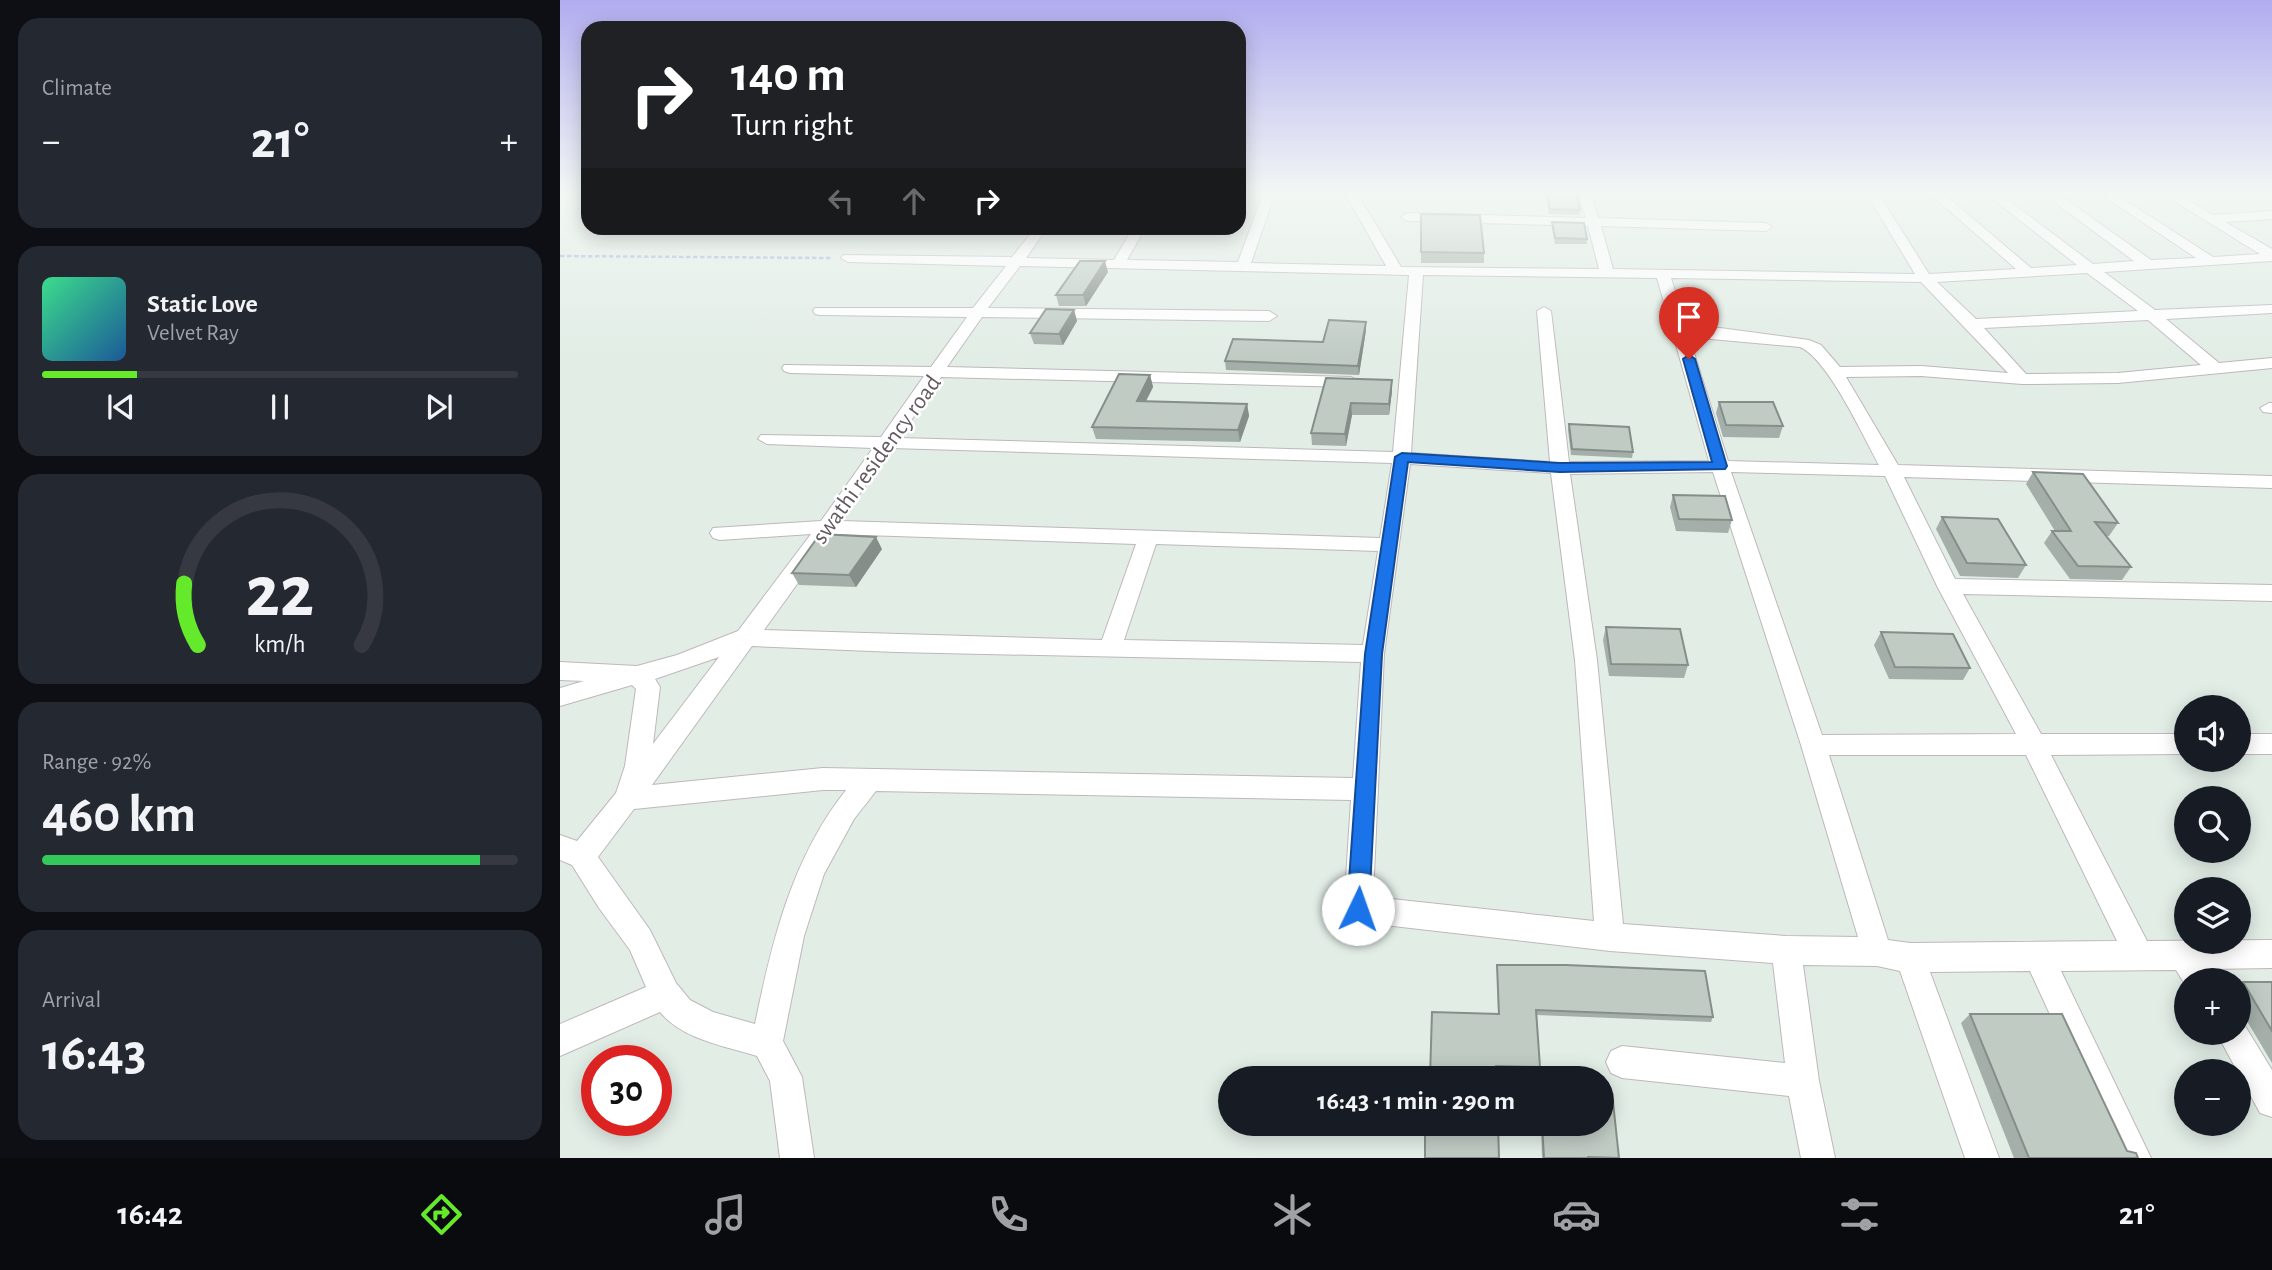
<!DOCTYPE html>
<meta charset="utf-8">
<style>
:root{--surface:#171b24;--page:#242831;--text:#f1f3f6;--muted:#9ea1a6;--line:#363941;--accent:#65ea2b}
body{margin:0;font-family:"Alegreya Sans",sans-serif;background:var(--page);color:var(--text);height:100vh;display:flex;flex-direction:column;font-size:26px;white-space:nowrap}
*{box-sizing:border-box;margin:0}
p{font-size:23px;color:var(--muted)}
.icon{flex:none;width:38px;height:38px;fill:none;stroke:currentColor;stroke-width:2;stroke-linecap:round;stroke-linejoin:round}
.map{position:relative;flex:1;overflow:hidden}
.drawer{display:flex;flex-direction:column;gap:18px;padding:18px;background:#0d0f14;width:560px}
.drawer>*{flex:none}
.top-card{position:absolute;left:21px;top:21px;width:665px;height:214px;border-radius:21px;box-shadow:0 4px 18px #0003;background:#202124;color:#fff;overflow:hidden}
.buttons{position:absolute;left:1614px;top:695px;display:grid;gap:14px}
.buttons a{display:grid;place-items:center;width:77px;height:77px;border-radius:50%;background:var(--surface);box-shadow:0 4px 18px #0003;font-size:35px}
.speed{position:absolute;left:21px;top:1045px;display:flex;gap:14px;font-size:35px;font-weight:700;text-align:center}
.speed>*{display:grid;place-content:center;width:91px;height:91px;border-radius:50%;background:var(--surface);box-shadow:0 4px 18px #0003;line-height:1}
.speed .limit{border:10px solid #d22;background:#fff;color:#111}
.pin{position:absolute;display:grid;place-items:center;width:60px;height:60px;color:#fff;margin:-72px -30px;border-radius:50% 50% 50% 0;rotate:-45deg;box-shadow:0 0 7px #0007}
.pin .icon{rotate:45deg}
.me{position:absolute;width:77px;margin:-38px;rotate:3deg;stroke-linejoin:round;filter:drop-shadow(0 0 5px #0008)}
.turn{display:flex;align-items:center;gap:24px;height:147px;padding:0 35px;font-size:32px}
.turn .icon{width:91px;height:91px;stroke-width:2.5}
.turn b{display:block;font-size:49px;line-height:60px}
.lanes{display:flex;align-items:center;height:66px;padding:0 35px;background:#0003;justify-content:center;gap:35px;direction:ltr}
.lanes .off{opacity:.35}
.big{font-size:52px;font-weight:700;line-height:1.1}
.drawer .widget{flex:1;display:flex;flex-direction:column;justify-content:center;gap:10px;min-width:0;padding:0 24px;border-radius:21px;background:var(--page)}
.drawer .dial{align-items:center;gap:0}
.dial svg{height:182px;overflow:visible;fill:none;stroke:var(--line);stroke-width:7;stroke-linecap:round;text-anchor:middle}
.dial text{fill:var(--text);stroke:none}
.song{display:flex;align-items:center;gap:21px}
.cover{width:84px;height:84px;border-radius:10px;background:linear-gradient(135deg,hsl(150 70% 55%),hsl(210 70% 35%))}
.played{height:7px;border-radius:4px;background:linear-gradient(90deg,var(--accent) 20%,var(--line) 20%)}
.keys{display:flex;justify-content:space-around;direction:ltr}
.heat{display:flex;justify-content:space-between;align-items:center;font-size:38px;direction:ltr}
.charge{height:10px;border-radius:5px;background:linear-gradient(90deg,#34c759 92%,var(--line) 0)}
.trip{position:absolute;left:658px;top:1066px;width:396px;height:70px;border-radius:35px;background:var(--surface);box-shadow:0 4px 18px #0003;font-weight:700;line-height:70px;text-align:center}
.tab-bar{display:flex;height:112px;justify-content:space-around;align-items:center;background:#090b0e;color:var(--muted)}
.tab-bar .icon{width:49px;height:49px}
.tab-bar .on{color:var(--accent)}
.tab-bar b{font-size:32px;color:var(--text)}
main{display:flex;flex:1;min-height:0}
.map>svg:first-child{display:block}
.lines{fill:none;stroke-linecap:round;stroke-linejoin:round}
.street-casing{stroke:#beb7bc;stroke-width:2}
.path{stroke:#a1a7d7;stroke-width:2.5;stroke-dasharray:4.5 2.5;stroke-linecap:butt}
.street{fill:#fff;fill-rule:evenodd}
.wall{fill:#a5afa9}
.shaded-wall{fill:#868e89}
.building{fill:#c0cbc4;stroke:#868e89;stroke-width:2}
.route{fill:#1a73e8;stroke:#114b97;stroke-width:2}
.labels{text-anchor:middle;stroke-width:5;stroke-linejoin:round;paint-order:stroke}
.street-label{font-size:24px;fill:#635a61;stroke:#fff}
</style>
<main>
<section class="drawer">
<div class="widget"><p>Climate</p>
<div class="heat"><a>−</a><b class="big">21°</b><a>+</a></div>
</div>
<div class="widget">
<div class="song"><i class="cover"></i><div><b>Static Love</b><p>Velvet Ray</p></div></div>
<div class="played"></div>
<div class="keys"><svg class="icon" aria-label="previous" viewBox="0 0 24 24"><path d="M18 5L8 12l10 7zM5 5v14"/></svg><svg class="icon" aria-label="pause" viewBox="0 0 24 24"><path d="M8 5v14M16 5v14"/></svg><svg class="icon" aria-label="next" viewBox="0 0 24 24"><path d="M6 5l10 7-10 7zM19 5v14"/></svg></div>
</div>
<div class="widget dial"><svg viewBox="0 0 100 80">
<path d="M14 69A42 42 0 1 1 86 69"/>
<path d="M14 69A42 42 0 0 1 8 42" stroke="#65ea2b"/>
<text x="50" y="56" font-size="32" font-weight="700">22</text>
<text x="50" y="72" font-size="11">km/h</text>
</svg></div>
<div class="widget"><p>Range · 92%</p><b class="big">460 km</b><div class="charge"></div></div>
<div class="widget"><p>Arrival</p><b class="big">16:43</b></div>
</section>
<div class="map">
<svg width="1712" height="1158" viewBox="0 0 1712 1158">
<rect width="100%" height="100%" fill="#e2ede6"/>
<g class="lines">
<defs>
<g id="street">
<path d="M 703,193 L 715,193 L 691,263 L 826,266 L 785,193 L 797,193 L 841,267 L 1039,269 L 1028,226 L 847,221 L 841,217 L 847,213 L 1026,218 L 1019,193 L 1031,193 L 1038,218 L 1206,223 L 1212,227 L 1206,231 L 1041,226 L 1053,269 L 1355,274 L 1306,193 L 1318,193 L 1369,274 L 1456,269 L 1369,193 L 1383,193 L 1471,268 L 1517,265 L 1425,193 L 1439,193 L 1533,264 L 1574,261 L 1482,193 L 1497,193 L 1591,260 L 1636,258 L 1539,193 L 1554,193 L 1653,257 L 1700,254 L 1601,193 L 1616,193 L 1653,215 L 1712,211 L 1712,219 L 1665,222 L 1712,249 L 1712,261 L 1544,272 L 1595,310 L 1712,305 L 1712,313 L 1606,319 L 1659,363 L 1712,358 L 1712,368 L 1558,383 L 1462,384 L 1361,376 L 1286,377 L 1338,465 L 1712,476 L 1712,488 L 1344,477 L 1395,579 L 1712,585 L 1712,601 L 1403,594 L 1481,734 L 1626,734 L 1626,754 L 1491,755 L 1587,941 L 1712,940 L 1712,968 L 1649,969 L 1654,980 L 1626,980 L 1626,986 L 1616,970 L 1501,971 L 1591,1158 L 1556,1158 L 1470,971 L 1370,972 L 1439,1158 L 1405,1158 L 1340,971 L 1317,966 L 1243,965 L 1259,1081 L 1275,1158 L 1241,1158 L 1229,1096 L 1062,1078 L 1051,1073 L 1046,1062 L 1051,1051 L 1062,1046 L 1225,1063 L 1213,963 L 1050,951 L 798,922 L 788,919 L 784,909 L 791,800 L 316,791 L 294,819 L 264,874 L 244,936 L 223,1041 L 242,1077 L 254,1158 L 220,1158 L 210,1081 L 197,1056 C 164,1046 122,1039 100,1012 L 0,1056 L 0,1024 L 86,987 L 70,950 L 39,908 L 12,865 L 0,860 L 0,835 L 17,841 L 56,793 L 65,766 L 76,689 L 72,685 L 0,706 L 0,688 L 24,681 L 0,680 L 0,662 L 77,666 L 117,655 L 178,631 L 251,534 L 160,540 L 153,538 L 150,533 L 153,528 L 261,521 L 313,448 L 207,444 L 198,439 L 201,435 L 321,437 L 364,376 L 230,373 L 224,371 L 222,368 L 224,365 L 371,367 L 407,317 L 260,315 L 255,314 L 253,311 L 255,308 L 413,308 L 446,266 L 288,262 L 281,258 L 283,255 L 452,257 L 475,228 L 487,228 L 466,258 L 554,260 L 573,228 L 585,228 L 567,260 L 678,262 ZM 460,266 L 849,275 L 833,452 L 339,438 L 381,377 L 791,387 L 799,382 L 791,377 L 387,367 L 422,317 L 709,321 L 717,316 L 709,311 L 428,308 ZM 1527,273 L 1578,311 L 1416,319 L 1377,282 ZM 863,275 L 1097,278 L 1149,461 L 1009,462 L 991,311 L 984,307 L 977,311 L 990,462 L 851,453 ZM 1111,278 L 1361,282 L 1448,373 L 1361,366 L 1280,367 L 1261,345 L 1249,340 L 1160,328 L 1127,328 ZM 1588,320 L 1641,365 L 1558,373 L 1466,374 L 1424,328 ZM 1129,337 L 1240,347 C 1268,359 1303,436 1319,465 L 1168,461 ZM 331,448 L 832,463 L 820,538 L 281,521 ZM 850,464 L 991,473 L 1015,660 L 1034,921 L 813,897 L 824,654 ZM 1153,472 L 1241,745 L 1298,937 L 1226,936 L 1063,924 L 1037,660 L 1010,474 ZM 1171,472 L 1325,476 L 1377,586 L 1456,734 L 1262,735 ZM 273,534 L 576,544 L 542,640 L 204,630 ZM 596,544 L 818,551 L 803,645 L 564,640 ZM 192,646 L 335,652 L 801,662 L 793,778 L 263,768 L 92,785 ZM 159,657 L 93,744 L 100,687 L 95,679 ZM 1269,755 L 1466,755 L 1557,941 L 1350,943 L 1328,940 ZM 263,790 L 286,790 C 232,858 212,941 195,1024 L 153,1012 L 130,1000 L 116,983 L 90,930 L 38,857 L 74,809 Z"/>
<path d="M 1709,403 L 1712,403 L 1712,413 L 1703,412 L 1700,408 Z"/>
<rect x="1678" y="734" width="34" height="20"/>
<path d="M 1678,1019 L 1682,1021 L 1712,1070 L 1712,1117 L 1700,1113 L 1656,1032 L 1678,1032 Z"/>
</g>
</defs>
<use href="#street" class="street-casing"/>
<path class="path" d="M 0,256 L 272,258"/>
<use href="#street" class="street"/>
</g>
<g class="wall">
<path d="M 985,193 L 1017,193 L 1020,210 L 1020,215 L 989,214 Z"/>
<path d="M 861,214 L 924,253 L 924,263 L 861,263 Z"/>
<path d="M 992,222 L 1027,239 L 1027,244 L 995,244 L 992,228 Z"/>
<path d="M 548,272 L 526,306 L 499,306 L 496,295 Z"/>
<path d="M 514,310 L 517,321 L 503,345 L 474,344 L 470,333 Z"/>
<path d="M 806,330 L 799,375 L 666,370 L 665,361 L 763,342 Z"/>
<path d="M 590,375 L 593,387 L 586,401 L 687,404 L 689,416 L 680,442 L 536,439 L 532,427 Z"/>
<path d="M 766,378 L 832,391 L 829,415 L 792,415 L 786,446 L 752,445 L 751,433 Z"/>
<path d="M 1159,402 L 1223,426 L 1219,438 L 1163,437 L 1156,413 Z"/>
<path d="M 1009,424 L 1073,452 L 1072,458 L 1011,455 L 1008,430 Z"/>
<path d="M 1473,472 L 1558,523 L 1549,536 L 1546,536 L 1571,567 L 1562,580 L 1510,579 L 1484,543 L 1492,531 L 1495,531 L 1466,484 Z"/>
<path d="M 1113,495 L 1172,520 L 1168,533 L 1116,531 L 1110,507 Z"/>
<path d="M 1382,517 L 1466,565 L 1458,578 L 1400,576 L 1376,529 Z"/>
<path d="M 322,549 L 296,587 L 239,585 L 232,573 Z"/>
<path d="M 1046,627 L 1128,665 L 1124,678 L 1049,676 L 1043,640 Z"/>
<path d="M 1321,632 L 1410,668 L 1403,680 L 1329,679 L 1314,645 Z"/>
<path d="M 937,965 L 1153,1017 L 1151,1022 L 977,1015 L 980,1067 L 979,1072 L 936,1071 L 870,1078 L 938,1014 Z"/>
<path d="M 1683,982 L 1712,982 L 1712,1063 L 1678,1006 L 1678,985 Z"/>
<path d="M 1410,1014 L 1567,1151 L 1578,1158 L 1454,1158 L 1401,1023 Z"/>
<path d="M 981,1124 L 1041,1124 L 1059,1158 L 982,1158 Z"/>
</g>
<g class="shaded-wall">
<path d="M 545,261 L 548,272 L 526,306 L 523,295 Z"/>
<path d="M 514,310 L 517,321 L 503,345 L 499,334 Z"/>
<path d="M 806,322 L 806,330 L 799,375 L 798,366 Z"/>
<path d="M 590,375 L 593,387 L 580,413 L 577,401 Z"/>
<path d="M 832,380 L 832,391 L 829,415 L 829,404 Z"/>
<path d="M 791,403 L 792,415 L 786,446 L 785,434 Z"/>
<path d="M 687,404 L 689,416 L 680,442 L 678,430 Z"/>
<path d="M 316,537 L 322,549 L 296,587 L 289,575 Z"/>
</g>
<g class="building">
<path d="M 987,193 L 1017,193 L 1020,210 L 990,209 Z"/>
<path d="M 861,214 L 920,215 L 924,253 L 861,252 Z"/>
<path d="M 992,222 L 1024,223 L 1027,239 L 995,238 Z"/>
<path d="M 520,261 L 545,261 L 523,295 L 496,295 Z"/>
<path d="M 486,309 L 514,310 L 499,334 L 470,333 Z"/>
<path d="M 769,320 L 806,322 L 798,366 L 665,361 L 673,339 L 763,342 Z"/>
<path d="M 559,374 L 590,375 L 577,401 L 687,404 L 678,430 L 532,427 Z"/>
<path d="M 766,378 L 832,380 L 829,404 L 791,403 L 785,434 L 751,433 Z"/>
<path d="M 1159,402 L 1213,402 L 1223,426 L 1166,425 Z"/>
<path d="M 1009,424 L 1069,427 L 1073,452 L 1012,449 Z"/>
<path d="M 1473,472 L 1523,474 L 1558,523 L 1535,522 L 1571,567 L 1518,566 L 1492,531 L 1511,531 Z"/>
<path d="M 1113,495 L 1165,496 L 1172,520 L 1119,519 Z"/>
<path d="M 1382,517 L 1438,519 L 1466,565 L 1407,563 Z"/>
<path d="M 260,534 L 316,537 L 289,575 L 232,573 Z"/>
<path d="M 1046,627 L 1120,629 L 1128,665 L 1051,664 Z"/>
<path d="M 1321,632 L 1393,634 L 1410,668 L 1335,667 Z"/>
<path d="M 937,965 L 1006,965 L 1145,971 L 1153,1017 L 976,1010 L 980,1067 L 936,1066 L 936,1078 L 870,1078 L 872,1012 L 939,1014 Z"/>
<path d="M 1683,982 L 1712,982 L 1712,1031 Z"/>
<path d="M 1410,1014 L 1502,1014 L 1567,1151 L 1576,1153 L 1578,1158 L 1469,1158 Z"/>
<path d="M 1041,1102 L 1053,1102 L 1059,1158 L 1028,1157 L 1028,1158 L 984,1158 L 982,1124 L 1041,1124 Z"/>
<path d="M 865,1124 L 938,1124 L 939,1158 L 865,1158 Z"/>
</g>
<linearGradient id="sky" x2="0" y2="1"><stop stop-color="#b1acef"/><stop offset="0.54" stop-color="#f2f7f4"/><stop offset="1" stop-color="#f2f7f4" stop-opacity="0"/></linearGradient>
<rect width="1712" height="356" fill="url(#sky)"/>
<path class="route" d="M 1129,355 L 1135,359 L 1167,466 L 1165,469 L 1000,472 L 848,462 L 822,654 L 809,909 L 806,916 L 798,919 L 791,916 L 787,909 L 805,654 L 835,457 L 842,453 L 1000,463 L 1152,462 L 1123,359 Z"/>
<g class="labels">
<g class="street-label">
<text transform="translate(316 459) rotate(-54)" y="8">swathi residency road</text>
</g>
</g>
</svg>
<div class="buttons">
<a><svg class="icon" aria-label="sound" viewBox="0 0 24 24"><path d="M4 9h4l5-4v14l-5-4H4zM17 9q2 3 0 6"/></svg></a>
<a><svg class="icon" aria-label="search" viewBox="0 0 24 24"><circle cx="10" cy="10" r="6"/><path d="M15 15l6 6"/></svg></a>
<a><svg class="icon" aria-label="layers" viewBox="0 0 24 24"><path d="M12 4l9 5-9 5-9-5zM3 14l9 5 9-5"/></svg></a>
<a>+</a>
<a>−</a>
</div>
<div class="speed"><div class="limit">30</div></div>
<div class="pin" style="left:1129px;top:359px;background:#d93025"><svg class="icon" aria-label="arrive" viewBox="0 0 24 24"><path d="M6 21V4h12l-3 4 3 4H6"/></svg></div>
<svg class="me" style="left:798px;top:909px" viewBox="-20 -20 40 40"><circle r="19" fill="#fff"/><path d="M0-13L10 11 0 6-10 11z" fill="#1a73e8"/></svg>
<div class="trip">16:43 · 1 min · 290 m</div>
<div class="top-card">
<div class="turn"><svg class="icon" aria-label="right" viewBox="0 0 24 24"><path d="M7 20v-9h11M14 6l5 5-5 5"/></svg><div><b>140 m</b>Turn right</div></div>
<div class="lanes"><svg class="icon off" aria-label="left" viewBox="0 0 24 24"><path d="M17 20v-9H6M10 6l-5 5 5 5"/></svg><svg class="icon off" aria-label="ahead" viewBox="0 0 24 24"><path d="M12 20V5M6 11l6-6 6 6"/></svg><svg class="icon" aria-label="right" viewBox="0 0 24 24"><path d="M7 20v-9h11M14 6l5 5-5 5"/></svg></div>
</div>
</div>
</main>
<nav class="tab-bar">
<b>16:42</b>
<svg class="icon on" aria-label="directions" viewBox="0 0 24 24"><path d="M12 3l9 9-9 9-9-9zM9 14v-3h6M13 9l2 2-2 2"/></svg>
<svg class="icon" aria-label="music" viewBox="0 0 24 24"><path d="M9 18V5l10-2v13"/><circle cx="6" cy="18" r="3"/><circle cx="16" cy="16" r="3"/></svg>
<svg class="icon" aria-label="phone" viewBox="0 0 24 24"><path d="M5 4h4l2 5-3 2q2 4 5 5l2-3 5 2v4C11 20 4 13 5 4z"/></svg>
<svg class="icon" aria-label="climate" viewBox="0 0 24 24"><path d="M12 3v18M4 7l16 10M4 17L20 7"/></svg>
<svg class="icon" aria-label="car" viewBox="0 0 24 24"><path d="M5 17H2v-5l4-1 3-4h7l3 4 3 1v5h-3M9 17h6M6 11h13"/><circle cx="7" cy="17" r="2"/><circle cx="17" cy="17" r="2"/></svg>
<svg class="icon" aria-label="filters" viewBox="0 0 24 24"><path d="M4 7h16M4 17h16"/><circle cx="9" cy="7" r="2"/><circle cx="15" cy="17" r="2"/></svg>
<b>21°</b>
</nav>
